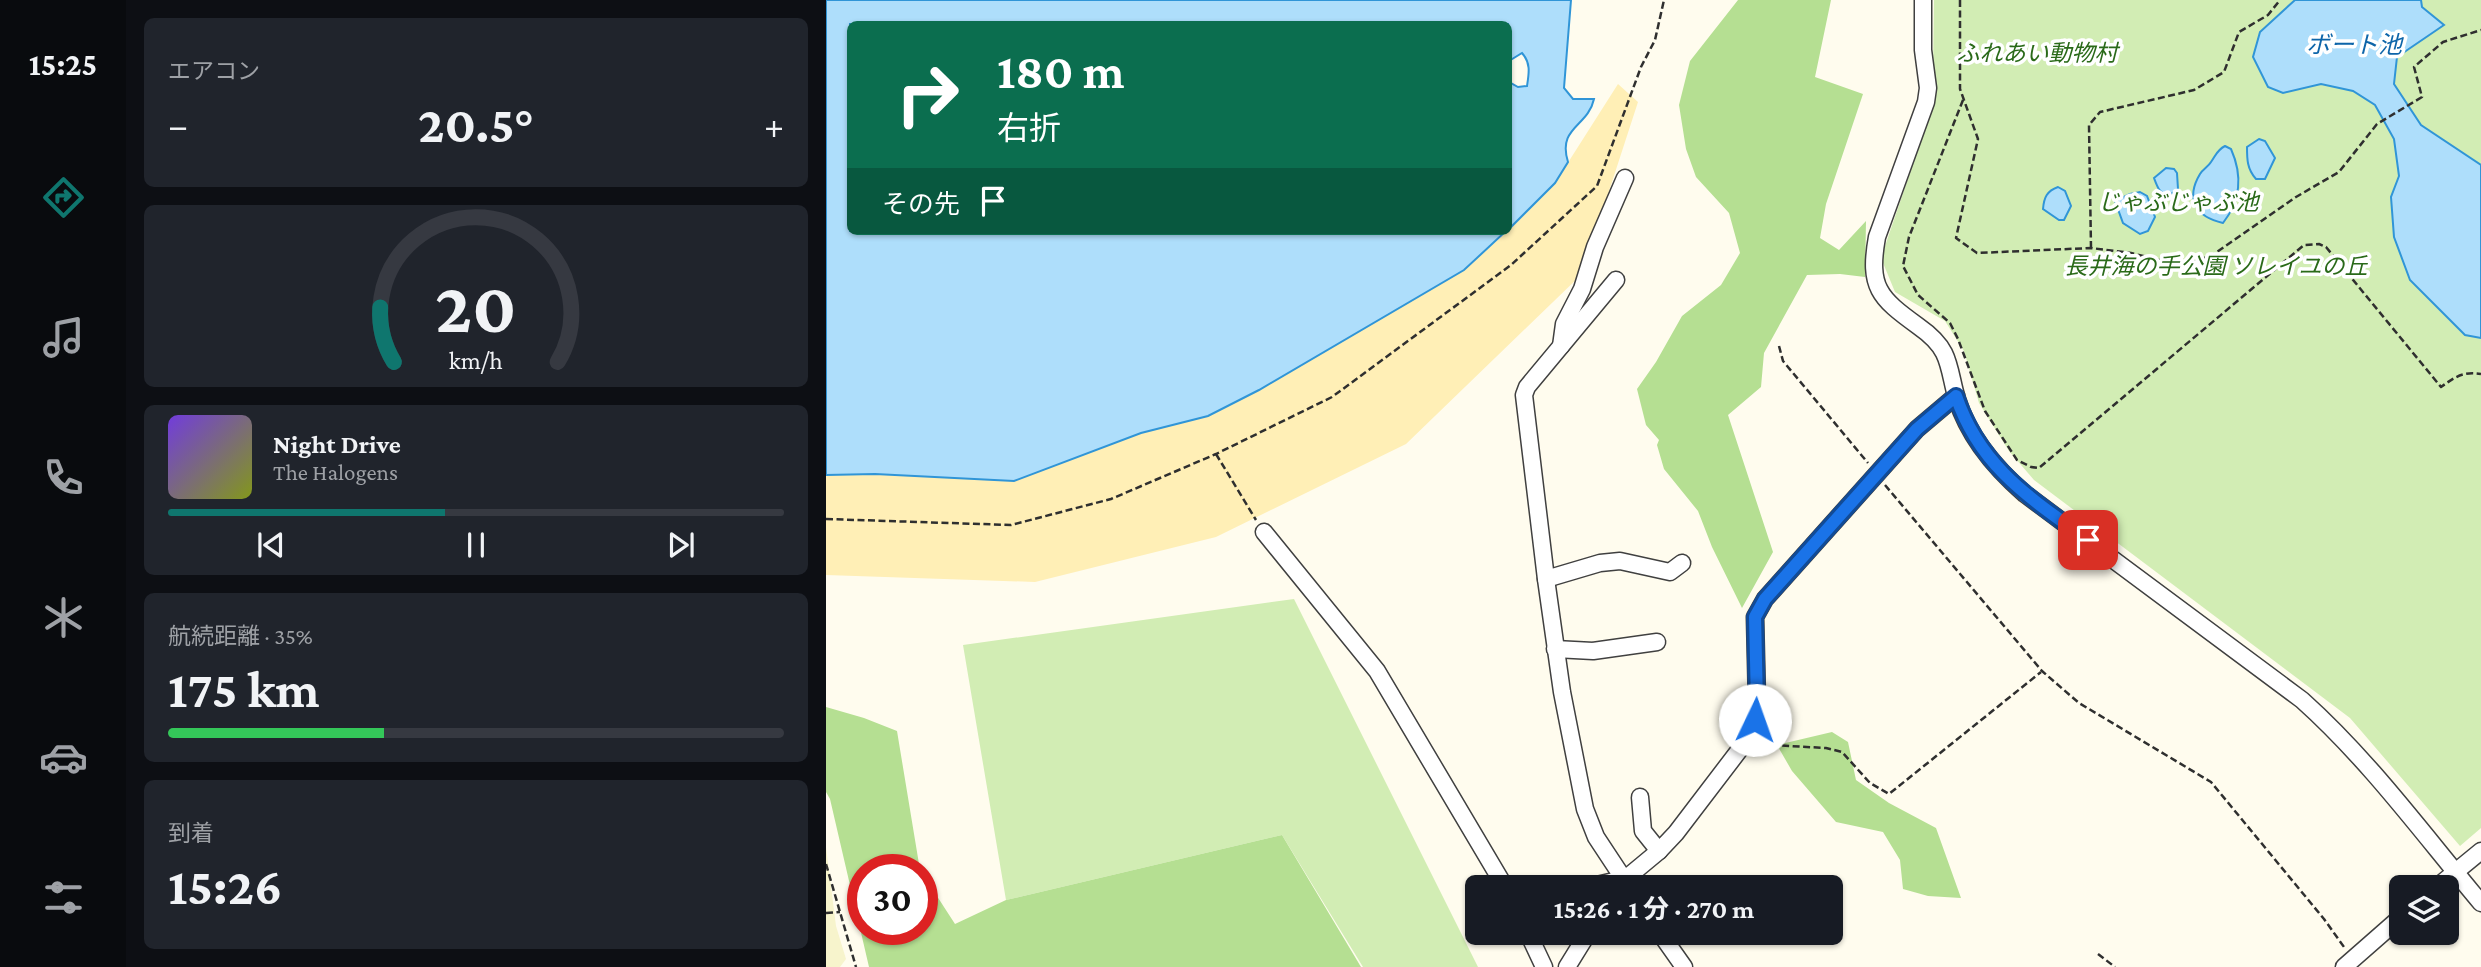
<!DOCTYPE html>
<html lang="ja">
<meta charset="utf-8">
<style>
:root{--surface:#171b24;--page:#20242c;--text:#f1f3f6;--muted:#9ea1a6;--line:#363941;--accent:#0f766e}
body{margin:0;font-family:"Crimson Pro","Noto Sans JP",serif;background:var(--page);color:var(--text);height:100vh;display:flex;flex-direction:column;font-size:26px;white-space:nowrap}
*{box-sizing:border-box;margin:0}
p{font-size:23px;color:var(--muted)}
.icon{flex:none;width:38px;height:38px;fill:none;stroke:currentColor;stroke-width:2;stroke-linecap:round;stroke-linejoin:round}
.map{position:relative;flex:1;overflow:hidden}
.sheet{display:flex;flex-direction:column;gap:18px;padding:18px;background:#0d0f14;width:700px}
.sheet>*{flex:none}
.guide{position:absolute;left:21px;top:21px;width:665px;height:214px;border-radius:10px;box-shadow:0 2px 5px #0004;background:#0b6e4f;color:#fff;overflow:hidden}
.controls{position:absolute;left:1563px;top:875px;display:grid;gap:14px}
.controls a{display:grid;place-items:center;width:70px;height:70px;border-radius:10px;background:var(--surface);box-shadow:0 2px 5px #0004;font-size:35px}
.speed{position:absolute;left:21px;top:854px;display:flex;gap:14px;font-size:35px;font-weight:700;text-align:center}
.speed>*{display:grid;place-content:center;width:91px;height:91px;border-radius:50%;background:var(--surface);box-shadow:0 2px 5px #0004;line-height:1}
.speed .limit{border:10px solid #d22;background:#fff;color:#111}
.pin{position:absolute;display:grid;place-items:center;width:60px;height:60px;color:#fff;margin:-30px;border-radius:14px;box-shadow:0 4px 10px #0006}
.me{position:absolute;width:77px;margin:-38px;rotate:3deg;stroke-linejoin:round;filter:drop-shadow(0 0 5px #0008)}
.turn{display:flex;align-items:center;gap:24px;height:147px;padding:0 35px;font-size:32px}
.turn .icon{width:91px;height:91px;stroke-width:2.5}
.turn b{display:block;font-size:49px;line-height:60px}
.then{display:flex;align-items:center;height:66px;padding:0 35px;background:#0003;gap:14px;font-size:26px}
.big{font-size:52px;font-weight:700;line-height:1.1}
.sheet .card{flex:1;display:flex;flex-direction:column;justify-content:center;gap:10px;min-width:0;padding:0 24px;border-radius:10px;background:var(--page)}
.sheet .dial{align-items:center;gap:0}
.dial svg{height:182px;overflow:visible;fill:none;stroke:var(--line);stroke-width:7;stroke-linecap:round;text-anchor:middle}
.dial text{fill:var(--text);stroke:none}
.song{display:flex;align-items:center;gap:21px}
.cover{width:84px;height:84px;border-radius:10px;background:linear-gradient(135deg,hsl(260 70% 55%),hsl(70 70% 35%))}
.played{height:7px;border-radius:4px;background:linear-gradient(90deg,var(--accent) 45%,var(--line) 45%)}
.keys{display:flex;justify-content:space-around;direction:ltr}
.heat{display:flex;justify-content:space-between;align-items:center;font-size:38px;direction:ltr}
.charge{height:10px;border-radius:5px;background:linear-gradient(90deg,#34c759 35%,var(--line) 0)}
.trip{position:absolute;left:639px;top:875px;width:378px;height:70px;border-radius:10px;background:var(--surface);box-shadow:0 2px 5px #0004;font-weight:700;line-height:70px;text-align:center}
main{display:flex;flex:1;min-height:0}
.tabs{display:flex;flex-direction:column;width:126px;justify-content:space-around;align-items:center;background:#090b0e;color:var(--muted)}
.tabs .icon{width:49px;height:49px}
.tabs .selected{color:var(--accent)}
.tabs b{font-size:32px;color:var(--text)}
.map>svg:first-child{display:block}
.farmland{fill:#f7f4cc}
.green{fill:#d2edb4}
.forest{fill:#b5df92}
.sand{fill:#ffefb6}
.water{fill:#aedefb;stroke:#3095d7;stroke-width:2}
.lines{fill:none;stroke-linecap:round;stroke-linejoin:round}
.minor-casing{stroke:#404040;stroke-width:19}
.path{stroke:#2f2f2f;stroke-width:2.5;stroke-dasharray:7 3.5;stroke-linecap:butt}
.minor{stroke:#fff;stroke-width:16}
.route-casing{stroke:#114b97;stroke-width:18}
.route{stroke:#1a73e8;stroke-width:12}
.labels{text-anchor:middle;stroke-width:7;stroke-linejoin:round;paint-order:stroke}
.park-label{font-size:23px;font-style:italic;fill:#2a6a19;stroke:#fff}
.water-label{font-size:24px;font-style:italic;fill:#0d65a9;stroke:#fff}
</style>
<main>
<nav class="tabs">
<b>15:25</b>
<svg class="icon selected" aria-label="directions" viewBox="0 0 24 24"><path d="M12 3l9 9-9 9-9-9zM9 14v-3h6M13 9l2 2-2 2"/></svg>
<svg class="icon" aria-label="music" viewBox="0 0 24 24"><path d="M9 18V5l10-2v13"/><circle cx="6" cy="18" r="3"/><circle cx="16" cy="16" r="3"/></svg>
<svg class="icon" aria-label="phone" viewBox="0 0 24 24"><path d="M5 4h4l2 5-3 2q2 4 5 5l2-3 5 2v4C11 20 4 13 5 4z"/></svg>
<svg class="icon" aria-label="climate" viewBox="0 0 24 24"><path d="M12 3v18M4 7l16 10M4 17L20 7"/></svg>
<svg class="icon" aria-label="car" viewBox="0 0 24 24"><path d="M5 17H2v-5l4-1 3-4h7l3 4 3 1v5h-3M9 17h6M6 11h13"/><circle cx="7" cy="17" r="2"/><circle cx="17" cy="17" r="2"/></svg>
<svg class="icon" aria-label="filters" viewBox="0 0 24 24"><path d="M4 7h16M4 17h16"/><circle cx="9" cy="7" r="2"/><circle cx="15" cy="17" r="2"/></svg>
</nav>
<section class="sheet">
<div class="card"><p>エアコン</p>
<div class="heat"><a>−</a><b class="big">20.5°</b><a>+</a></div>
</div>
<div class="card dial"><svg viewBox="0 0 100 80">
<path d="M14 69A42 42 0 1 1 86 69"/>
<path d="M14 69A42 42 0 0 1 8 45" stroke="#0f766e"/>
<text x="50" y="56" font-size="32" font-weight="700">20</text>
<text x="50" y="72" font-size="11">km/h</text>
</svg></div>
<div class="card">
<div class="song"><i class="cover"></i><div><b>Night Drive</b><p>The Halogens</p></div></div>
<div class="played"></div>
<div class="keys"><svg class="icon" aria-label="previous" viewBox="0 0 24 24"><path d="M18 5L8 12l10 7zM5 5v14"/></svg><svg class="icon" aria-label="pause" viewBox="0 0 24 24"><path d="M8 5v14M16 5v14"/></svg><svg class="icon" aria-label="next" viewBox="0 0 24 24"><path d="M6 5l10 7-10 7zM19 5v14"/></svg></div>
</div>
<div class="card"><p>航続距離 · 35%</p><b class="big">175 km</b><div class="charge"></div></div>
<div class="card"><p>到着</p><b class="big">15:26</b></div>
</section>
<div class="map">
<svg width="1655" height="967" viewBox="0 0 1655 967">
<rect width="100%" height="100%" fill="#fffcee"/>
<path class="farmland" d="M 0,847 L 10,926 L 20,959 L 14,967 L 0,967 Z"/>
<g class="green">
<path d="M 1108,0 L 1655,0 L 1655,828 L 1634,846 L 1524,718 L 1208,480 L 1183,451 L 1153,403 L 1138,351 L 1119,321 L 1069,292 L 1055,258 L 1091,152 L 1107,75 Z"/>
<path d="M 468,599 L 652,967 L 537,967 L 456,835 L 180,900 L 137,645 Z"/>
</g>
<g class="forest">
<path d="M 912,0 L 1005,0 L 989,77 L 1037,94 L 1000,204 L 994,238 L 1013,250 L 1040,221 L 1039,277 L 1014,274 L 981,275 L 938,353 L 935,387 L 902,415 L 947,552 L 916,608 L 886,547 L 872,511 L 838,469 L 831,445 L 833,440 L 820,425 L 811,389 L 830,362 L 856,316 L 895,285 L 914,253 L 903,213 L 870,177 L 860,149 L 853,105 L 864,61 Z"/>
<path d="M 0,707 L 38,718 L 71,731 L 94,870 L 37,870 L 37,929 L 96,929 L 96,873 L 129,924 L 180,900 L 456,835 L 535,967 L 43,967 L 4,799 L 0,792 Z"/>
<path d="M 1006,732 L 1022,742 L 1030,780 L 1063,803 L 1110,828 L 1135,898 L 1102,896 L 1077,889 L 1074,860 L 1057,832 L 1010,822 L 966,771 L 951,745 Z"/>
</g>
<path class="sand" d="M 792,84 L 812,102 L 756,274 L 580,444 L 390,537 L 209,582 L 0,575 L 0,475 L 49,474 L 188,481 L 315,433 L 382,416 L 638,270 L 682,231 L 729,183 Z"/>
<g class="water">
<path d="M 0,0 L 745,0 L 738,88 L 747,99 L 768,99 C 762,127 731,127 742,162 L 729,183 L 683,229 L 683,74 L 685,83 L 692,87 L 701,86 C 703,73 705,63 696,53 L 683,61 L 683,64 L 682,24 L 24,24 L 24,231 L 680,231 L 638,270 L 433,390 L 382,416 L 315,433 L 188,481 L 49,474 L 0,475 Z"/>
<path d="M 1469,0 L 1595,0 L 1596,7 L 1618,25 L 1571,57 L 1568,84 L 1595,125 L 1655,165 L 1655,338 L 1639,335 L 1584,280 L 1568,237 L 1565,197 L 1573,176 L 1568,139 L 1549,105 L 1527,91 L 1495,84 L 1457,93 L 1442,87 L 1427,57 L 1434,32 Z"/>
<path d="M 1433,139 L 1439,141 L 1449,158 L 1439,179 L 1430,179 C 1421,169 1421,159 1421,147 Z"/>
<path d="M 1399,146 L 1405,149 C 1417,176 1415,200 1397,223 C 1370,217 1359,199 1374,174 C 1377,169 1382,167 1385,162 C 1390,155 1391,150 1399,146 Z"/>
<path d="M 1340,168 L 1348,169 L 1351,173 L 1352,189 L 1342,196 C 1333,193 1331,186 1328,178 Z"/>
<path d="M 1232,187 L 1239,191 L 1245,206 L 1238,220 L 1233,220 L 1217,209 C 1218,197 1221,191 1232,187 Z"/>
<path d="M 1314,192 L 1321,196 L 1329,217 L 1322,231 L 1314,234 L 1297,223 L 1289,201 L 1304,194 Z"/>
</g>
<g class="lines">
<defs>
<g id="minor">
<path d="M 1097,0 L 1097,50 L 1102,88 L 1100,102 L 1051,237 C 1042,287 1053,298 1092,326 C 1102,333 1112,341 1118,353 C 1125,367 1126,384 1131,399 C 1143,438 1169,468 1199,494 L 1476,700 C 1544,761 1597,834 1655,903"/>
<path d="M 790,280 L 701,387 L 698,395 L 720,579 L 736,692 L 759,809 L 770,837 L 803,887"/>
<path d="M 735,346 L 738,324 L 756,289 L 769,247 L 799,178"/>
<path d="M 438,532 L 551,671 L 679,887"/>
<path d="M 720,579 L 774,563 L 794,561 L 844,572 L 856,563"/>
<path d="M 729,649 L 767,651 L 831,642"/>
<path d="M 814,797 L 817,831 L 833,851"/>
<path d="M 792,885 L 833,851 L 850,833 L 924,736 L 931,703 L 929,617 L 939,599 L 1091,429 L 1130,396"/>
<path d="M 762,887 L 797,879"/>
<path d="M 1611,887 L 1655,851"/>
<path d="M 702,933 L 718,967"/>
<path d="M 834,933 L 858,967"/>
<path d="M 741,967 L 762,933"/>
<path d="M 1518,967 L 1575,917"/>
</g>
</defs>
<use href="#minor" class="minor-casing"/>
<g class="path">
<path d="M 1134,0 L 1134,89 L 1152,139 L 1130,238 L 1151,253 L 1265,248 L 1305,253 L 1353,265 L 1385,256 L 1470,197 L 1513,172 L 1551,124 L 1596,97 L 1588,67 L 1617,42 L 1655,30"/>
<path d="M 1137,100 L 1083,237 L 1077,266 L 1092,295 L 1124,323 L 1132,339 L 1159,411 L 1191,460 L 1205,467 L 1213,468 L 1478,245 L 1493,244 L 1500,247 L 1615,387 C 1629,377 1637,371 1655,374"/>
<path d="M 1265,248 L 1263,125 L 1274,112 L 1368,90 L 1398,72 L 1413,32 L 1442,15 L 1454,0"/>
<path d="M 953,346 L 957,361 L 1042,463"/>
<path d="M 390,454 L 430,520"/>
<path d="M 1059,485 L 1216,671 L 1253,703 L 1385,782 L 1498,919 L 1518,947"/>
<path d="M 0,519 L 185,525 L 285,499 L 390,454 L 506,397 L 685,265 L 771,186 L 815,67 L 829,40 L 838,0"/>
<path d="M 936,741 L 945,745 L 1000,748 L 1016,752 L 1044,783 L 1063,794 L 1215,672"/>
<path d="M 0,864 L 30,967"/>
<path d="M 0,913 L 14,912"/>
<path d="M 1272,954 L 1289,967"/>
</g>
<use href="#minor" class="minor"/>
</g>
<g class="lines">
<defs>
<path id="route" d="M 929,720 L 931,703 L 929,617 L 939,599 L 1091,429 L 1130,396 C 1154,467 1204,498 1262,540"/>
</defs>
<use href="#route" class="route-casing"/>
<use href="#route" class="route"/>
</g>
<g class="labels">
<g class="park-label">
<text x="1211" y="61">ふれあい動物村</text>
<text x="1352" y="210">じゃぶじゃぶ池</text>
<text x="1390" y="274">長井海の手公園 ソレイユの丘</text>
</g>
<g class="water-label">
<text x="1528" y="53">ボート池</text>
</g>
</g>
</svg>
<div class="controls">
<a><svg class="icon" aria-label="layers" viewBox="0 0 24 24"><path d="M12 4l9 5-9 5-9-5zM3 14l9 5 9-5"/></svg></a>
</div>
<div class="speed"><div class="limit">30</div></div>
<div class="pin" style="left:1262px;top:540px;background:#d93025"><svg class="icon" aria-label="arrive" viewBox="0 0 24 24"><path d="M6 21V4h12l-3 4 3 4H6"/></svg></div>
<svg class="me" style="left:929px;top:720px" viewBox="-20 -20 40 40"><circle r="19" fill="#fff"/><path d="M0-13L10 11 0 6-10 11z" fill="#1a73e8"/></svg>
<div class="trip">15:26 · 1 分 · 270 m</div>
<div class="guide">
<div class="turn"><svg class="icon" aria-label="right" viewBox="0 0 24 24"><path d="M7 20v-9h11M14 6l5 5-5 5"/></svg><div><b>180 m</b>右折</div></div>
<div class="then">その先<svg class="icon" aria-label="arrive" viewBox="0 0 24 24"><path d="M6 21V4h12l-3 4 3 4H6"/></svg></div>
</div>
</div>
</main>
